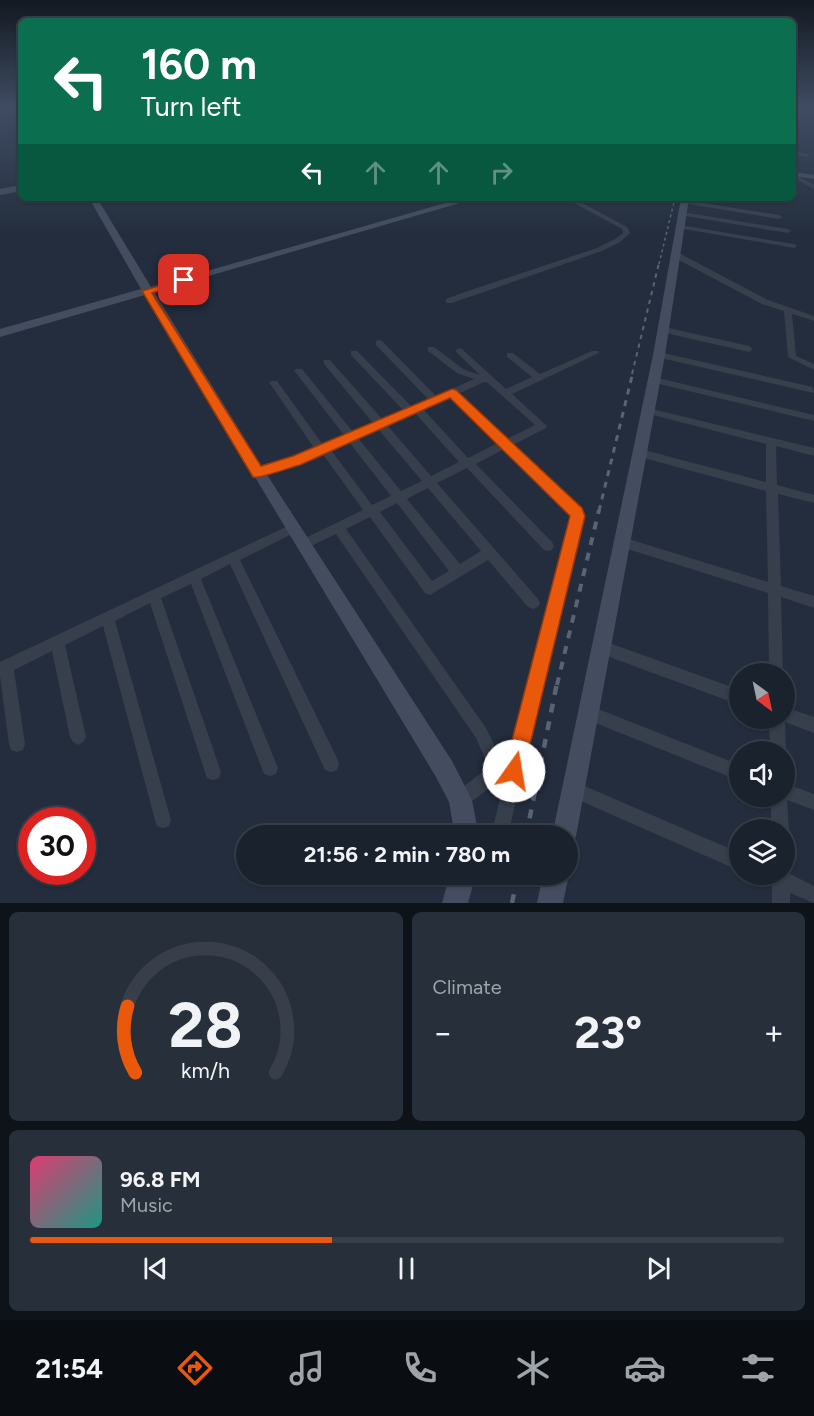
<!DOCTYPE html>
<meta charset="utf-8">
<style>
:root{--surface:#1a222e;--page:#272f3a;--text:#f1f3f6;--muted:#9fa4aa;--line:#383f4a;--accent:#ea580c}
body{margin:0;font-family:Figtree,sans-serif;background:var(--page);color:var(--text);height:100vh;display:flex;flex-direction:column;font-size:22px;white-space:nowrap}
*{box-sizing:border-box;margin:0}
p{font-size:20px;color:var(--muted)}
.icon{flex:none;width:33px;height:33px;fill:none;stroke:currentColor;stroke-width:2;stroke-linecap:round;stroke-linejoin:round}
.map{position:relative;height:903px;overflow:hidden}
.drawer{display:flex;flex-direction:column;gap:9px;padding:9px;background:#0e1319;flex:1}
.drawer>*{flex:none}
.guide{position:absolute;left:18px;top:18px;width:778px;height:183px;border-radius:9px;box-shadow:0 2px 4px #0004,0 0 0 2px var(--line);background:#0b6e4f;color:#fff;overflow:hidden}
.needle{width:39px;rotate:147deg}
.controls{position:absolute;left:729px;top:663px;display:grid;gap:12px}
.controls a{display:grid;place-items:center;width:66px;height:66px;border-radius:50%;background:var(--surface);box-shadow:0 2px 4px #0004,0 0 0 2px var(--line);font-size:30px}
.speed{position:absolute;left:18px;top:807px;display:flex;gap:12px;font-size:30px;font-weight:700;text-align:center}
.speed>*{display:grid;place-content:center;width:78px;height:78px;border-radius:50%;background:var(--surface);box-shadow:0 2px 4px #0004,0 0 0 2px var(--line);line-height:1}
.speed .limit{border:9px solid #d22;background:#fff;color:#111}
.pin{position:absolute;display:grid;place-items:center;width:51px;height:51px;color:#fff;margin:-26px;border-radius:12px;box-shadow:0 3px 9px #0006}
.me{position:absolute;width:66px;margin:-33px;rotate:13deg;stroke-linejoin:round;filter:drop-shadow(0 0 4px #0008)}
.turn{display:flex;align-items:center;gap:21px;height:126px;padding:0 24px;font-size:27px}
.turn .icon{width:78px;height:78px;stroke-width:2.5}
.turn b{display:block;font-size:42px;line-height:51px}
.lanes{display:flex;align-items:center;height:57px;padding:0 24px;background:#0003;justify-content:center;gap:30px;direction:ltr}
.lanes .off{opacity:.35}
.big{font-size:45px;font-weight:700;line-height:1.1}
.drawer .tile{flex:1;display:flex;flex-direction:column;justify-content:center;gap:9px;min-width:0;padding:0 21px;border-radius:9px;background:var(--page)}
.drawer .dial{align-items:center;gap:0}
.dial svg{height:156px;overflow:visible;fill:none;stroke:var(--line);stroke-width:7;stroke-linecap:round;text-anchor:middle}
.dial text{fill:var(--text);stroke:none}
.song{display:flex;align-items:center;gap:18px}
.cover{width:72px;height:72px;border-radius:9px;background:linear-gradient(135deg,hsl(340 70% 55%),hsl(170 70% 35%))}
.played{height:6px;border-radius:3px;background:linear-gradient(90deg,var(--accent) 40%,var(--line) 40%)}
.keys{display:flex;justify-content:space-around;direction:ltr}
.heat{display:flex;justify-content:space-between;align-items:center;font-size:33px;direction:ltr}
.drawer .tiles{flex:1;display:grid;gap:9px;grid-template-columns:1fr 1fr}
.tile:last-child{grid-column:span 2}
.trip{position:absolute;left:236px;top:825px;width:342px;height:60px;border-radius:30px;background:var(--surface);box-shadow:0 2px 4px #0004,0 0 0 2px var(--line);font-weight:700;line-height:60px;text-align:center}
.tab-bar{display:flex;height:96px;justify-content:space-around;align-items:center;background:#0a0e12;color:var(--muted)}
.tab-bar .icon{width:42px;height:42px}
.tab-bar .selected{color:var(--accent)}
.tab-bar b{font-size:27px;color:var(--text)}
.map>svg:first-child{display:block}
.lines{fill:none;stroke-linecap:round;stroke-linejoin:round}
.street{fill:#373f4d;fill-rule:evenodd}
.secondary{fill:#444d60;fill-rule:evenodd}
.rail-far4{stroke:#586374;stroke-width:1.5;stroke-dasharray:3 3;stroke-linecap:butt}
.rail-far3{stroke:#586374;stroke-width:2;stroke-dasharray:4.5 4.5;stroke-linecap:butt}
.rail-far2{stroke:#586374;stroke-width:3;stroke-dasharray:6 6;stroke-linecap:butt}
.rail-far1{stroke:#586374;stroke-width:4;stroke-dasharray:8 8;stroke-linecap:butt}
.rail{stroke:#586374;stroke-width:4.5;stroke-dasharray:9 9;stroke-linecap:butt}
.route{fill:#ea580c;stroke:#983908;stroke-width:1.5}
</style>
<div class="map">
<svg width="814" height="903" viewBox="0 0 814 903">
<rect width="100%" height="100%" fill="#232d3d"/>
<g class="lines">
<g class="street">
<path d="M 794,110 L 814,113 L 814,115 L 794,112 Z"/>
<path d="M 794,151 L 810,155 L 807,157 L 794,155 Z"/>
<path d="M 794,174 L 814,185 L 814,189 L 794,178 Z"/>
<path d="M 565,198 L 573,198 L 627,227 L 630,233 L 620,242 L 602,251 L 452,303 L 446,303 L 446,299 L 462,293 L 597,248 L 615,239 L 623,233 L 622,229 Z"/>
<path d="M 684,200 L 779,215 L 782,217 L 779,219 L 682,203 L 681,202 Z"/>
<path d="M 682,212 L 788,229 L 791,231 L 788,233 L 680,215 L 680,213 Z"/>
<path d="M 680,225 L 794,244 L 797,246 L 794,248 L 678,228 L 678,226 Z"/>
<path d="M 673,253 L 679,253 L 768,300 L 814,316 L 814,321 L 792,314 L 796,356 L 814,364 L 814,370 L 788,357 L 784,311 L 762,304 L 673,257 Z"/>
<path d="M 664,327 L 749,346 L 753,349 L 749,352 L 661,332 L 661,328 Z"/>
<path d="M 379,340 L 382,341 L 436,396 L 474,379 L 457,373 L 428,351 L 428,347 L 434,347 L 463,369 L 480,375 L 455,351 L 459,348 L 462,349 L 506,389 L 532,377 L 507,357 L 507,353 L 513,353 L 540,374 L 592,351 L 598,351 L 599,353 L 512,394 L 547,426 L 546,428 L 513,445 L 576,504 L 584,516 L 552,641 L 508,836 L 491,836 L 538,641 L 572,517 L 568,510 L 504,449 L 476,464 L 552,542 L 554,546 L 552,550 L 548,551 L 544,550 L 467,468 L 437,483 L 538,599 L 540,603 L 538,607 L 533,609 L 528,607 L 488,560 L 430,595 L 425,593 L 370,517 L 346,529 L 486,728 L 503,763 L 493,785 L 466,806 L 460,808 L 454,806 L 452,800 L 454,794 L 481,773 L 487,763 L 476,738 L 336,534 L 303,550 L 299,549 L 297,545 L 299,541 L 363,510 L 322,453 L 299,464 L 284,467 L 258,477 L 254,476 L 253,473 L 254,470 C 274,462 294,457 314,448 L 271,385 L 269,383 L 271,381 L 277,381 L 323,445 L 344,435 L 296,373 L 294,371 L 296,369 L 302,369 L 353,432 L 373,423 L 324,364 L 324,360 L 330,360 L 382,419 L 403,410 L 351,355 L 351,351 L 357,351 L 411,406 L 428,399 L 376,345 L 376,341 ZM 484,382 L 488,383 L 535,425 L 507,439 L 458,394 ZM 450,397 L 498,443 L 468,458 L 423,409 ZM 415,413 L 459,462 L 431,476 L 387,425 ZM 378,429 L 422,481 L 401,491 L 358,438 ZM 349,442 L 391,496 L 372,505 L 331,450 ZM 428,488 L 481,551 L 460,564 L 407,499 ZM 397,503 L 449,571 L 432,581 L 380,512 Z"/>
<path d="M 659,352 L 813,387 L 814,393 L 656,357 L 655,355 Z"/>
<path d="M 654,377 L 814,415 L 814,421 L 651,382 L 649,380 L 651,378 Z"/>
<path d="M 648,408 L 814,448 L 814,456 L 776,446 L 777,485 L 814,495 L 814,503 L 778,494 L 781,586 L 814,596 L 814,608 L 781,597 L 783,674 L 769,674 L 768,593 L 618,546 L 616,542 L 618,538 L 622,537 L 768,582 L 766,491 L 640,457 L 635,453 L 640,449 L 766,482 L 766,444 L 645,413 L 643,411 L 645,409 Z"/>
<path d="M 292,524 L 296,526 L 298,529 L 296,532 L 240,560 L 337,758 L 339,764 L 337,770 L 331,772 L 325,770 L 230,564 L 201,579 L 278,768 L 276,774 L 270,776 L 264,774 L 191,584 L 161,598 L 221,772 L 219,778 L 213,780 L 207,778 L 205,772 L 150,603 L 115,621 L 171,820 L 169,826 L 163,828 L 157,826 L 155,820 L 103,626 L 65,645 L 86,737 L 83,742 L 78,745 L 73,742 L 70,737 L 52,651 L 14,670 L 25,744 L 23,750 L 17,752 L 11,750 L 9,744 L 0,676 L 0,662 Z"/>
<path d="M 601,640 L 740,690 L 740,705 L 596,652 L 594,647 L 596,642 Z"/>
<path d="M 588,705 L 740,765 L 740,781 L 583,718 L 580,713 L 583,708 Z"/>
<path d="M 784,707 L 814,717 L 814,733 L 785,722 L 786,752 L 784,755 L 784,752 L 770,752 L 769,718 L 784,718 Z"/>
<path d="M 573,781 L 740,853 L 740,871 L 567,795 L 565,789 L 567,783 Z"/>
<path d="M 784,783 L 814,794 L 814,810 L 787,800 L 789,830 L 784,837 L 784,830 L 771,830 L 771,796 L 784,796 Z"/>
<path d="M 784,868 L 787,869 L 790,874 L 814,886 L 814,903 L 790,893 L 790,903 L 772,903 L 772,885 L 763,880 L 760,874 L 784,874 Z"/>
</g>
<g class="secondary">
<path d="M 794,172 L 814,175 L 814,179 L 794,176 Z"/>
<path d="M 21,185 L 21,191 L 0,195 L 0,189 Z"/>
<path d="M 89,198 L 97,198 L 151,287 L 463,198 L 477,198 L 154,292 L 271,481 L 452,761 L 472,800 L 479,836 L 455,836 L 449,802 L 436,777 L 145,295 L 0,337 L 0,329 L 141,289 Z"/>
<path d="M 681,198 L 689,198 L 665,355 L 576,836 L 573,845 L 567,847 L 567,836 L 552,836 L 653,355 Z"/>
<path d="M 567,870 L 569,874 L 563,903 L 537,903 L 543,874 L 567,874 Z"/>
<path d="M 450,874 L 476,874 L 468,903 L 442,903 Z"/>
</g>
<path class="rail-far4" d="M 659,264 L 675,198"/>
<path class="rail-far3" d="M 632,374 L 659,263"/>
<path class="rail-far2" d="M 599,511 L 633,372"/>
<path class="rail-far1" d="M 557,685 L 599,510"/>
<g class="rail">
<path d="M 526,836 L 557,683"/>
<path d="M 512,903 L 518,874"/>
</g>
</g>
<linearGradient id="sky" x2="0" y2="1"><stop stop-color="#131922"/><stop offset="0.46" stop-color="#3f4c62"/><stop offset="1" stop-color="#3f4c62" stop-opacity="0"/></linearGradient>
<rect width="814" height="235" fill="url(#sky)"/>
<path class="route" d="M 184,278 L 189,280 L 188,283 L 152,293 L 261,466 L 293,456 L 452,389 L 456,390 L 582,508 L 585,516 L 522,778 L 514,781 L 507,778 L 504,771 L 570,516 L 450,398 L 300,465 C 291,467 260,479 253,477 L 142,291 Z"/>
</svg>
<div class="controls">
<a><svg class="needle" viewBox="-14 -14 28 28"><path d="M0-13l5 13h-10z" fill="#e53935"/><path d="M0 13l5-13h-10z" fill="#9fa4aa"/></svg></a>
<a><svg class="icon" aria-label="sound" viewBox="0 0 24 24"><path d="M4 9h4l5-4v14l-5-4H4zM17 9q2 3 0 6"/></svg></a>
<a><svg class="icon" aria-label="layers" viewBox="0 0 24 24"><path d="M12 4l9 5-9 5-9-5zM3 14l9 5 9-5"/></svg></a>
</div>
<div class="speed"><div class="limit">30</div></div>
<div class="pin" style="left:184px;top:280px;background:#d93025"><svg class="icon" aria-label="arrive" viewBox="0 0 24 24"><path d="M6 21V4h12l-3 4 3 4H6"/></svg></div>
<svg class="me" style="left:514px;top:771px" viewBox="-20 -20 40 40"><circle r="19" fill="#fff"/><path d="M0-13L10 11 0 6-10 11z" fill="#ea580c"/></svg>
<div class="trip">21:56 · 2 min · 780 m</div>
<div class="guide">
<div class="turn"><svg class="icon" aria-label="left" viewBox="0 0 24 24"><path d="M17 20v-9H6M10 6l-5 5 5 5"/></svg><div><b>160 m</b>Turn left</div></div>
<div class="lanes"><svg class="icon" aria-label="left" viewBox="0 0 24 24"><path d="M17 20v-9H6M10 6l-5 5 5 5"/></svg><svg class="icon off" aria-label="ahead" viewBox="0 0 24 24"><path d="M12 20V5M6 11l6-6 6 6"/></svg><svg class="icon off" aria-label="ahead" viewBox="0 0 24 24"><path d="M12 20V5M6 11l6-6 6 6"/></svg><svg class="icon off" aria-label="right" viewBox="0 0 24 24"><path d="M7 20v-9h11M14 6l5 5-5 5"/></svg></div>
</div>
</div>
<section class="drawer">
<div class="tiles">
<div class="tile dial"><svg viewBox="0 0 100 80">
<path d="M14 69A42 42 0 1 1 86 69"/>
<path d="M14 69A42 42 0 0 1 10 35" stroke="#ea580c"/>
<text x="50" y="56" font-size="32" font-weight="700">28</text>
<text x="50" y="72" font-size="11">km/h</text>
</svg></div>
<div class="tile"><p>Climate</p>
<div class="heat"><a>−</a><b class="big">23°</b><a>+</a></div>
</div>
<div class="tile">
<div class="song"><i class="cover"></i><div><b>96.8 FM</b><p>Music</p></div></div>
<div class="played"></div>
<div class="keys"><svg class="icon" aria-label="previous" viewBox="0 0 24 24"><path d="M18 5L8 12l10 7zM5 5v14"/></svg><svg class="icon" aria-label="pause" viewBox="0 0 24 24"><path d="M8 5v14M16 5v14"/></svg><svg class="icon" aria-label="next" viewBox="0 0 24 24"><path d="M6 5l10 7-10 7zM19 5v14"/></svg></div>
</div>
</div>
</section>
<nav class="tab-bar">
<b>21:54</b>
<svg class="icon selected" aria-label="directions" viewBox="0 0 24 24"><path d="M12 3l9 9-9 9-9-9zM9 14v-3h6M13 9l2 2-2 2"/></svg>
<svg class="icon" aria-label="music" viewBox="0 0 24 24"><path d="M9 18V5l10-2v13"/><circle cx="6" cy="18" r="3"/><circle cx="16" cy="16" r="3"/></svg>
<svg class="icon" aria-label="phone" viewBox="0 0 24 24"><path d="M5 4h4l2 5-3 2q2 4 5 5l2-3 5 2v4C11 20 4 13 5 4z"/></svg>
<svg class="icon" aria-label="climate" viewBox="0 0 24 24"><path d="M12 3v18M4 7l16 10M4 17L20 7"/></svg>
<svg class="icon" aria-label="car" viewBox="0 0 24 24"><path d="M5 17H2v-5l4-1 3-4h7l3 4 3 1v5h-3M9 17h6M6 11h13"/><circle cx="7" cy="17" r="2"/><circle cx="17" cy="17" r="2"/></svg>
<svg class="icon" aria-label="filters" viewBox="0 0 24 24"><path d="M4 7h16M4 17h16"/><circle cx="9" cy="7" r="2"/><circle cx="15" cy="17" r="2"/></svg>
</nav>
